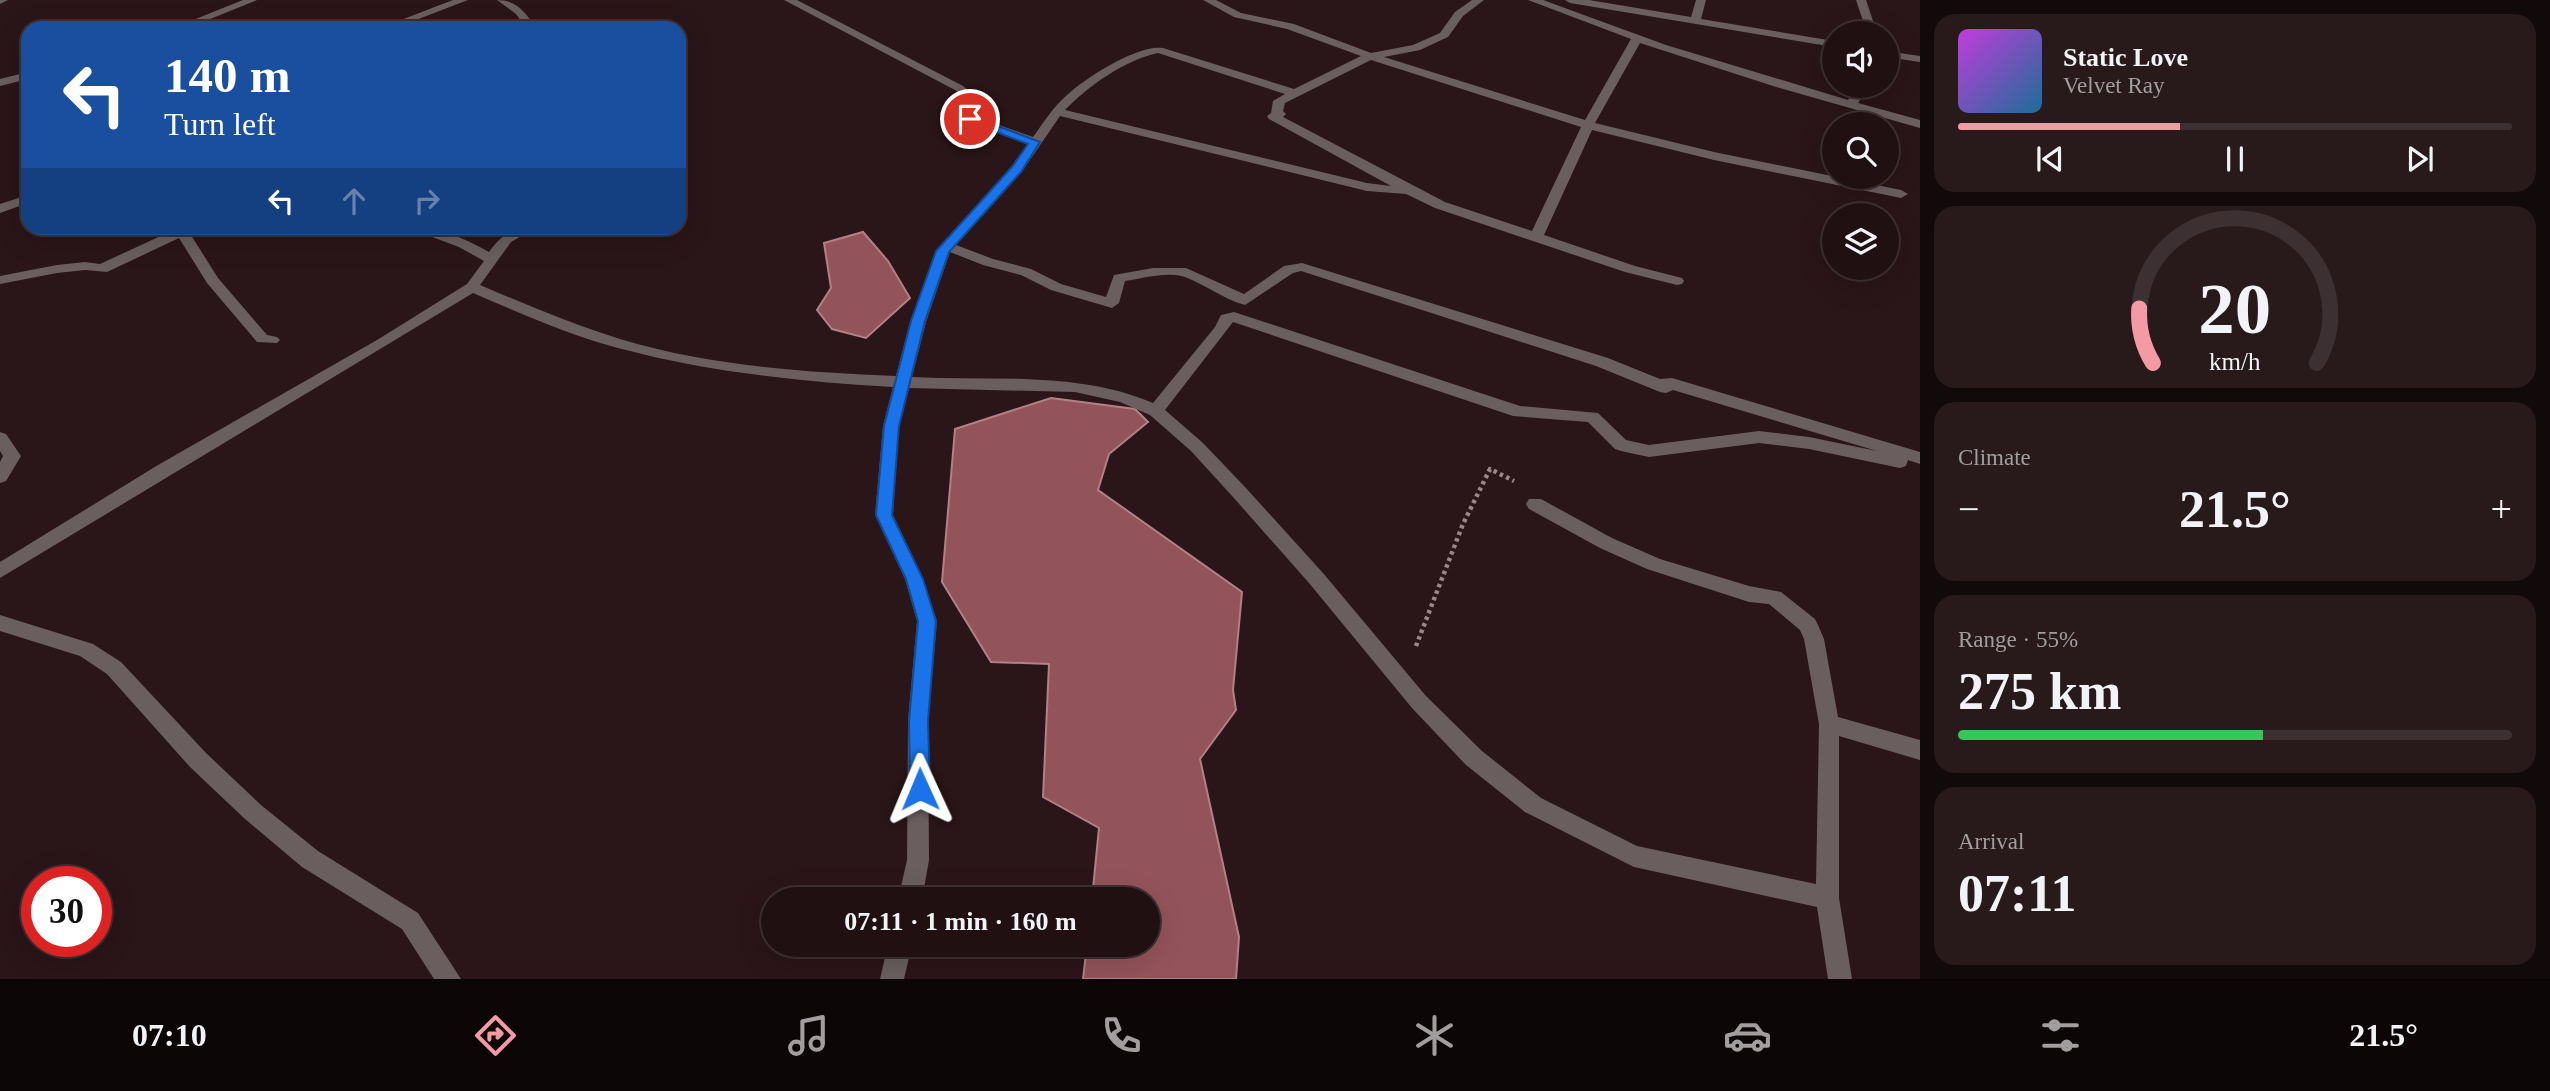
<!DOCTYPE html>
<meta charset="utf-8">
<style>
:root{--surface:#201012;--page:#28191b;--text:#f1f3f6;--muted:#a29d9f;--line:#3d3032;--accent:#f49aa4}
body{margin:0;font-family:Georgia,serif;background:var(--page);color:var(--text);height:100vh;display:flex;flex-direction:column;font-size:26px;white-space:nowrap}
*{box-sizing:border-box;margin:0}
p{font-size:23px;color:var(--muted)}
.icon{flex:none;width:38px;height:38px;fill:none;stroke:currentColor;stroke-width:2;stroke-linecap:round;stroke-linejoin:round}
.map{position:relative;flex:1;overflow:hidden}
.side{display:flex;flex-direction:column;gap:14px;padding:14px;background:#12090a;width:630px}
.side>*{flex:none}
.guide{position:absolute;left:21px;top:21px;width:665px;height:214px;border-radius:21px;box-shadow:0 7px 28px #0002,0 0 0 2px var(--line);background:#1a4fa0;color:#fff;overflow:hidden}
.controls{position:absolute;left:1822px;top:21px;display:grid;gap:14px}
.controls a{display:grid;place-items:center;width:77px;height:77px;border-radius:50%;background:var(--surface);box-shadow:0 7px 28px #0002,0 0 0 2px var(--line);font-size:35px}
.speed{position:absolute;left:21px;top:866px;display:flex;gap:14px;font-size:35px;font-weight:700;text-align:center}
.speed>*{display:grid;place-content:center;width:91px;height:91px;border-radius:50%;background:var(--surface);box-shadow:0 7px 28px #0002,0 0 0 2px var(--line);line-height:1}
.speed .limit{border:10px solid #d22;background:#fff;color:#111}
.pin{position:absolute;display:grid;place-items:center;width:60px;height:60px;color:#fff;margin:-30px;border:4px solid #fff;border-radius:50%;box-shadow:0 2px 7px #0007}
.me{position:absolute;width:77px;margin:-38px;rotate:359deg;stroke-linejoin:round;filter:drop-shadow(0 0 5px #0008)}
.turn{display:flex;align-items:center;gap:24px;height:147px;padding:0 28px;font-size:32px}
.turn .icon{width:91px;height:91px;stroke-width:2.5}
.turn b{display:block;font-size:49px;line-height:60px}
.lanes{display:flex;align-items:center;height:66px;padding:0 28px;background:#0003;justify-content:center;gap:35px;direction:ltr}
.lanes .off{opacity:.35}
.big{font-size:52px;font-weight:700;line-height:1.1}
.side .tile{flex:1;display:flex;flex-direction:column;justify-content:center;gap:10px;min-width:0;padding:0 24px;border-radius:21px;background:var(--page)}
.side .dial{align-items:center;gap:0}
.dial svg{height:182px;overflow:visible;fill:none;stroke:var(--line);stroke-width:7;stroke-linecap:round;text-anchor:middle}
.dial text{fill:var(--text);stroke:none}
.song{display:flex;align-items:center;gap:21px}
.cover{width:84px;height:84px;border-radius:10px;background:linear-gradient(135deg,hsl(290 70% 55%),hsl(200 70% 35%))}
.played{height:7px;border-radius:4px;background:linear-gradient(90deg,var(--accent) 40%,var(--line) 40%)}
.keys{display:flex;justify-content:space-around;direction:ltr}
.heat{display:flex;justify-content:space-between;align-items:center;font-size:38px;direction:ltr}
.charge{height:10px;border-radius:5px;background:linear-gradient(90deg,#34c759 55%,var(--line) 0)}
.trip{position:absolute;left:761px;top:887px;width:399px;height:70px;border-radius:35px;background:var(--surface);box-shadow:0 7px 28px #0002,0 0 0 2px var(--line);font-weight:700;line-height:70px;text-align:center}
.dock{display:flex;height:112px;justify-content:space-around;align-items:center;background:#0d0607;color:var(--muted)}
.dock .icon{width:49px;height:49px}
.dock .selected{color:var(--accent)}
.dock b{font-size:32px;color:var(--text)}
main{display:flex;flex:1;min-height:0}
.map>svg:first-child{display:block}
.water{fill:#93535a;stroke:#b28186;stroke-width:2}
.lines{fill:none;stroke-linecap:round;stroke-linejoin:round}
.path{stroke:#998789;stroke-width:4.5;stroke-dasharray:3.5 3.5;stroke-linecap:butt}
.minor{fill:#6a5e5f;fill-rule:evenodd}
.route{fill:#1a73e8;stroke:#114b97;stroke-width:2}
</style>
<main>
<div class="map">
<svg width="1920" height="979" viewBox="0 0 1920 979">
<rect width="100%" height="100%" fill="#2a1518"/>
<g class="water">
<path d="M 863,232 L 888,261 L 910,298 L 866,338 L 832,329 L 817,310 L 831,288 L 824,243 Z"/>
<path d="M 1051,398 L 1135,409 L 1148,422 L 1109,454 L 1098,490 L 1242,592 L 1233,690 L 1236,710 L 1200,759 L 1239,937 L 1236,979 L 1083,979 L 1087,945 L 1148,945 L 1148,900 L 1092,899 L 1099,828 L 1043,797 L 1049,664 L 991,662 L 942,582 L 955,429 Z"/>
</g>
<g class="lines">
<path class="path" d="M 1416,646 L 1463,524 L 1490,469 L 1514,481"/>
<g class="minor">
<path d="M 0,0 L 8,0 L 0,4 Z"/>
<path d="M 243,0 L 257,0 L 188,28 L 173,28 Z"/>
<path d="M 453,0 L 468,0 L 395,28 L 380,28 Z"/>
<path d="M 497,0 C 517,0 525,12 536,28 L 526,28 L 516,14 Z"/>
<path d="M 784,0 L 797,0 L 963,86 L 973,94 L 974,116 L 1033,137 C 1044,122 1053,107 1067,95 C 1085,78 1138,44 1163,48 L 1294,89 L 1361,56 L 1287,29 L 1234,17 L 1203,0 L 1216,0 L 1241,13 L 1294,24 L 1371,53 L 1413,45 L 1440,33 L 1455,12 L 1472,0 L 1484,0 L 1463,16 L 1448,37 L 1420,50 L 1384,57 L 1585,120 L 1631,39 L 1528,0 L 1543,0 L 1666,45 L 1848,100 L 1857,86 L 1869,86 L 1858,103 L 1920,120 L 1920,128 L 1773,86 L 1640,43 L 1595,123 L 1714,152 L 1901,190 L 1908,194 L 1901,198 L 1714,160 L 1592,130 L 1544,235 L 1635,266 L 1682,278 L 1684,281 L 1682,284 L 1677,285 L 1625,272 L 1435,208 L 1406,194 L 1367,191 L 1060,116 L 1021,173 L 956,245 L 993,259 L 1031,269 L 1061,284 L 1106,297 L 1114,275 L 1153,268 L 1186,268 L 1244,294 L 1284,266 L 1302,263 L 1608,358 L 1660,379 L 1672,378 L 1920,452 L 1920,464 L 1908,460 L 1906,466 L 1900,468 L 1809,449 L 1759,443 L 1649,457 L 1621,451 L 1615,449 L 1588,422 L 1513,416 L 1233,322 L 1165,410 L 1203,443 L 1245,487 L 1323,573 L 1426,696 L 1482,751 L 1541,798 L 1637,846 L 1816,884 L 1819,724 L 1804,639 L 1800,630 L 1769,604 L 1749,602 L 1647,569 L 1600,548 L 1529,509 L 1526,504 L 1529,499 L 1541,499 L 1612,538 L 1660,559 L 1749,586 L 1781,592 L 1815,619 L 1818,625 L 1824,639 L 1838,717 L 1920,740 L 1920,760 L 1839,736 L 1839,898 L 1852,979 L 1828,979 L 1817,907 L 1634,867 L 1525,812 L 1466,765 L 1412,708 L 1309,583 L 1233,497 L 1191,451 L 1150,415 L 1120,402 L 1075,392 L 909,388 L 899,426 L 893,515 L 923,579 L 937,621 L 928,721 L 929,860 L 922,900 L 898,900 L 907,860 L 908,721 L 917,621 L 905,579 L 875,515 L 883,426 L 893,387 C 801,382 708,372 618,348 C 568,335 520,313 473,293 L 0,578 L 0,562 L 158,465 L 377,340 L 467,284 L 484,261 L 459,247 L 416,231 L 415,228 C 442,228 466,239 489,252 C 502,234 513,228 535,228 L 511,242 L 480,285 C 527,305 572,324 620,339 C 709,366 805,372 896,376 L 910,322 L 936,251 L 1011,167 L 1028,144 L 966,122 L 960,114 L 961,95 L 955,90 ZM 1158,53 L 1285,94 L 1273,101 L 1271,113 L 1267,116 L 1269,119 L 1391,186 L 1367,183 L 1065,110 C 1088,86 1125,60 1158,53 ZM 1371,60 L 1581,127 L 1532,231 L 1445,202 L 1283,117 L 1286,114 L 1283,111 L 1285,103 ZM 950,252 L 983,265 L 1021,275 L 1051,290 L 1112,308 L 1119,303 L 1125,281 C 1143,278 1168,271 1185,277 C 1206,285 1223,299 1245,305 L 1293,273 L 1301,271 L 1596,366 L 1660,392 L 1666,393 L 1673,390 L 1877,451 L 1809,437 L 1759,431 L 1649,445 L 1626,440 L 1598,413 L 1520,406 L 1234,312 L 1221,315 L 1215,327 L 1153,403 C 1078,371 992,381 912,377 L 926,322 Z"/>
<path d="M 1565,0 L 1589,0 L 1691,17 L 1696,0 L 1706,0 L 1701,19 L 1834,41 L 1834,47 L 1570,3 Z"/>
<path d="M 1856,0 L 1866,0 L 1877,33 L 1867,33 Z"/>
<path d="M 1886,51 L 1920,56 L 1920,62 L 1886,57 Z"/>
<path d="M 28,72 L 28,79 L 0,86 L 0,79 Z"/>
<path d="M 28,195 L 28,203 L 0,213 L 0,204 Z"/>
<path d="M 178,228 L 192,228 L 189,232 L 218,278 L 267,335 L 277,337 L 280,340 L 277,343 L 257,342 L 207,283 L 179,238 L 107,272 L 85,270 L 57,273 L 0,284 L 0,276 L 57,265 L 85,262 L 100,264 Z"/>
<path d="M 0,432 L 6,434 L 21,456 L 6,481 L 0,483 L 0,462 L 3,456 L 0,451 Z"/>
<path d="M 0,615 L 93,644 L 121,662 L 206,753 L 261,805 L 318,851 L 418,913 L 461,979 L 434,979 L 402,929 L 302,867 L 245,819 L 190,767 L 107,674 L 80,656 L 0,631 Z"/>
<path d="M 888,945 L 912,945 L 904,979 L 880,979 Z"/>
</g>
</g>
<path class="route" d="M 967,117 L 974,117 L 1040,142 L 1021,172 L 949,252 L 925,321 L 899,426 L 892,515 L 923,579 L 936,621 L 928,721 L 930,789 L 927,795 L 920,798 L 913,795 L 910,789 L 909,721 L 918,621 L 906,579 L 876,515 L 884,426 L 911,321 L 936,251 L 1012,167 L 1028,144 L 967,121 Z"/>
</svg>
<div class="controls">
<a><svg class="icon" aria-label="sound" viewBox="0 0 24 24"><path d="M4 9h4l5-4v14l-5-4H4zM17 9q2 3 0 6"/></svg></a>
<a><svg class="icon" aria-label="search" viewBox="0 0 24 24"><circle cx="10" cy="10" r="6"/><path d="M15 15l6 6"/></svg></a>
<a><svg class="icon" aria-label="layers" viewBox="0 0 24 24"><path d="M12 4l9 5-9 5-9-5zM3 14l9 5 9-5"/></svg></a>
</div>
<div class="speed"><div class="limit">30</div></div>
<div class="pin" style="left:970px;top:119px;background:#d93025"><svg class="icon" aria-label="arrive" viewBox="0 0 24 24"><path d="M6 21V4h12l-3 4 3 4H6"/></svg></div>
<svg class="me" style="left:920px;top:789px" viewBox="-20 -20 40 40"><path d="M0-17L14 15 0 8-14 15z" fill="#1a73e8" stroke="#fff" stroke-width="4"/></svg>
<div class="trip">07:11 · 1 min · 160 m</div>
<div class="guide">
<div class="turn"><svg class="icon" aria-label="left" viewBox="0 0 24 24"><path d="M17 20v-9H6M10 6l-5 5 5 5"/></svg><div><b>140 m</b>Turn left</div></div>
<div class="lanes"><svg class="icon" aria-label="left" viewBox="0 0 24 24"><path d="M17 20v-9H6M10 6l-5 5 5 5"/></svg><svg class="icon off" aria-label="ahead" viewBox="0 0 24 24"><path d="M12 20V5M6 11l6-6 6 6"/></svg><svg class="icon off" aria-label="right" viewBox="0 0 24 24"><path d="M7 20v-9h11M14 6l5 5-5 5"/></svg></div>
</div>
</div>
<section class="side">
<div class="tile">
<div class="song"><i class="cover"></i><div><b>Static Love</b><p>Velvet Ray</p></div></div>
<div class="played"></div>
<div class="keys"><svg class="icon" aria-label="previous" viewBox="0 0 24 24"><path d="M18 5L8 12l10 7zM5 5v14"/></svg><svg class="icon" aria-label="pause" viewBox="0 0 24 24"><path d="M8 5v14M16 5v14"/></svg><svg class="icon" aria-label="next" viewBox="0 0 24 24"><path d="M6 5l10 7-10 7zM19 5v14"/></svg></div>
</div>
<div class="tile dial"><svg viewBox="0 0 100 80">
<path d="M14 69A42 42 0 1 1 86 69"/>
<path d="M14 69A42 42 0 0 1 8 45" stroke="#f49aa4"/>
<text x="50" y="56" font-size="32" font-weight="700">20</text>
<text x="50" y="72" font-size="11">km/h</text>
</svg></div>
<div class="tile"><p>Climate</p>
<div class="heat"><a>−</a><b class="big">21.5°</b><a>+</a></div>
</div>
<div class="tile"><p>Range · 55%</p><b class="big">275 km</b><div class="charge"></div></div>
<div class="tile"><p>Arrival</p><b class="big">07:11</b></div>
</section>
</main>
<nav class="dock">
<b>07:10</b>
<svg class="icon selected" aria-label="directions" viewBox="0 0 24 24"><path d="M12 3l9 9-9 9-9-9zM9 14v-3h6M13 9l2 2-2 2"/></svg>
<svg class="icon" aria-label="music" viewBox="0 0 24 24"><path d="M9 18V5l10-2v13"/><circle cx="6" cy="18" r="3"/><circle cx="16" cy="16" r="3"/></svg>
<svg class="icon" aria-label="phone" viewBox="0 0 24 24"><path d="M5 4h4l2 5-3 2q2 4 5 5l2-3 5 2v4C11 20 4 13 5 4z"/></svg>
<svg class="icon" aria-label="climate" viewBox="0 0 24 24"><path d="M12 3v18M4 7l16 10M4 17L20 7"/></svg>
<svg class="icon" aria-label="car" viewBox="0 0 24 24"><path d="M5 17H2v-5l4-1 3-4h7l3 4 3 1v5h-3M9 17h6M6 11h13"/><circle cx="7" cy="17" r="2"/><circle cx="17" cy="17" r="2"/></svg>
<svg class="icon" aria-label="filters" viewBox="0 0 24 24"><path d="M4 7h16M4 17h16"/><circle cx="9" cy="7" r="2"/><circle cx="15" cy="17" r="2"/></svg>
<b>21.5°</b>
</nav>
